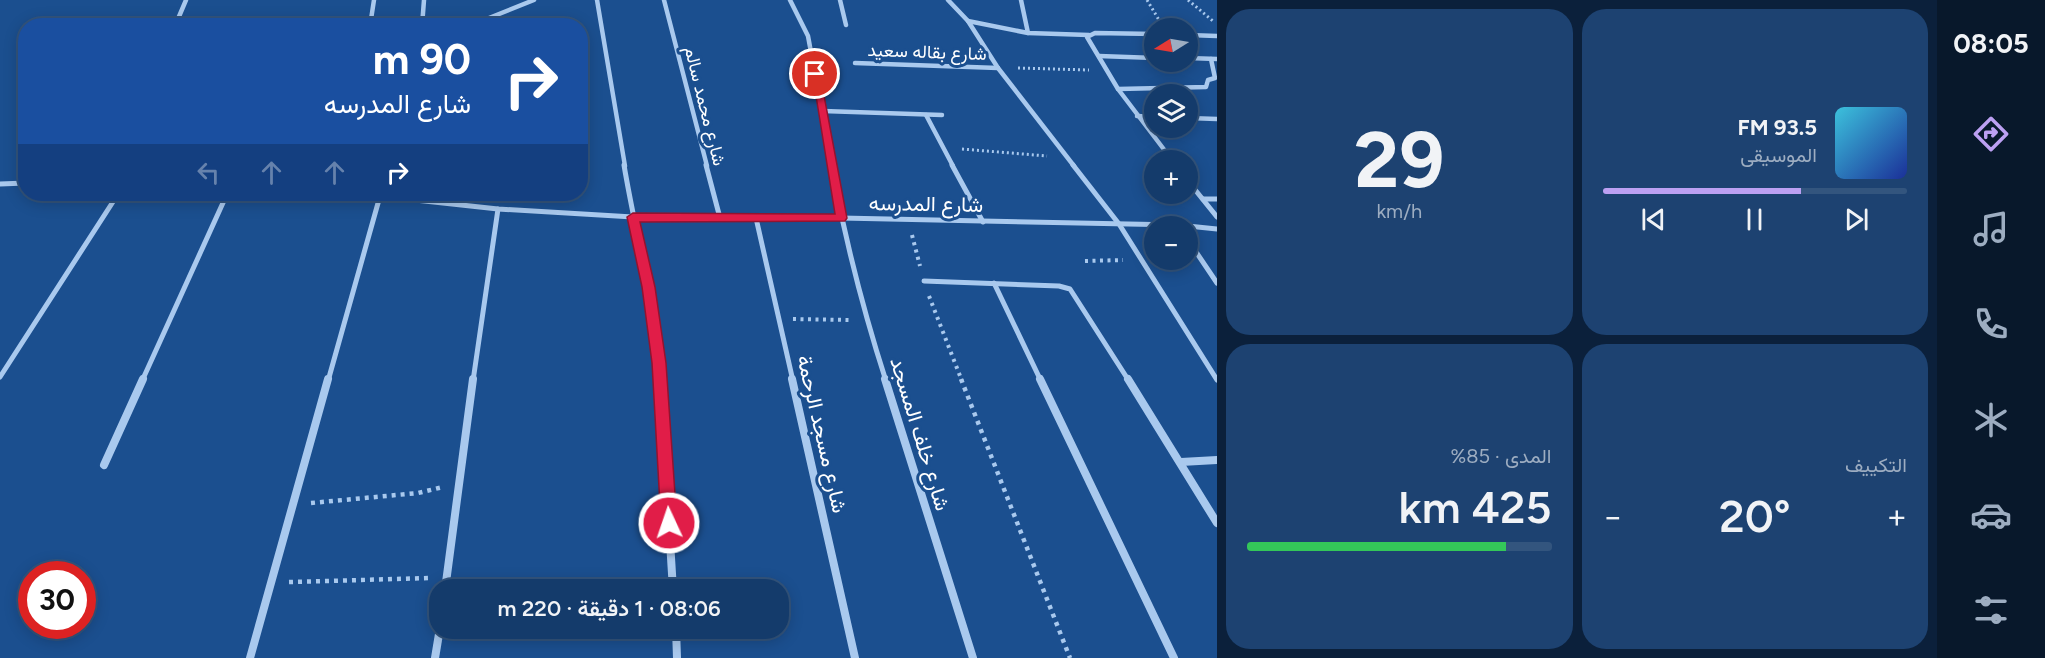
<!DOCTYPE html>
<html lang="ar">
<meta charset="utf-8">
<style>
:root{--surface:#143b6b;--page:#1d4271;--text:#f1f3f6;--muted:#9dadc1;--line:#33557e;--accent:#bca0f2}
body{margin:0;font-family:Figtree,Vazirmatn,sans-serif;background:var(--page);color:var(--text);direction:rtl;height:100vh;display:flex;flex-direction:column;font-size:22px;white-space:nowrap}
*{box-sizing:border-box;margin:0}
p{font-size:20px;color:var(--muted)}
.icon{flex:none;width:33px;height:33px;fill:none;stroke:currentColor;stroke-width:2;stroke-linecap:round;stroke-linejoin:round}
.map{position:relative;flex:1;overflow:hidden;direction:ltr}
.side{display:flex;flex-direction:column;gap:9px;padding:9px;background:#0b203b;width:720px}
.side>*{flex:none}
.top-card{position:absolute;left:18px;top:18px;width:570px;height:183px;border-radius:24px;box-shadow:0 3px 15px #0003,0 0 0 2px var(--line);direction:rtl;background:#1a4fa0;color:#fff;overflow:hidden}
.needle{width:39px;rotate:259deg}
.controls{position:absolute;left:1144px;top:18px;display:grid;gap:12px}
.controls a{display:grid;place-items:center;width:54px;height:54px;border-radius:50%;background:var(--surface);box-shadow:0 3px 15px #0003,0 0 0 2px var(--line);font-size:30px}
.speed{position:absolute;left:18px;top:561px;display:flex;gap:12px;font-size:30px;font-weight:700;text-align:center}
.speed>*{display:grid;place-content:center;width:78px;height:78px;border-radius:50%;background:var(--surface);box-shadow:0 3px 15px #0003,0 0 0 2px var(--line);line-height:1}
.speed .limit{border:9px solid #d22;background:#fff;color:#111}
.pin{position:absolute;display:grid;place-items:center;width:51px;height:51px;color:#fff;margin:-26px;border:3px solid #fff;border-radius:50%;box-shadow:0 2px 6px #0007}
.me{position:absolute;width:66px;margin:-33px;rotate:357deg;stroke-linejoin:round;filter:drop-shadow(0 0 4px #0008)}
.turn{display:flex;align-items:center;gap:21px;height:126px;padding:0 18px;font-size:27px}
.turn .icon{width:78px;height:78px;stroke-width:2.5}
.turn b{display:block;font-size:42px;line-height:51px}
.lanes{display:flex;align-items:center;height:57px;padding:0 18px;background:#0003;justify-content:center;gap:30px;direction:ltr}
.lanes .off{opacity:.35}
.big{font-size:45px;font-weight:600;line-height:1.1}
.side .widget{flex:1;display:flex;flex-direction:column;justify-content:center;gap:9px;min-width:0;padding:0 21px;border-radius:24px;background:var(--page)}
.side .dial{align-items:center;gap:0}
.dial b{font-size:78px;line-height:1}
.song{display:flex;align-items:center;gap:18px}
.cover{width:72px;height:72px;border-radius:9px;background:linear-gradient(135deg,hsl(190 70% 55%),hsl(230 70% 35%))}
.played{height:6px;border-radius:3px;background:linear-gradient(90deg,var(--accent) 65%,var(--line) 65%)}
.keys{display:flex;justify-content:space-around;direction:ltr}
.heat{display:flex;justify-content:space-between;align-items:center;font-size:33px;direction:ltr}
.charge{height:9px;border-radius:4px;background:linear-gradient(90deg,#34c759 85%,var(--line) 0)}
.side .tiles{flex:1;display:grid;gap:9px;grid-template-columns:repeat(2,1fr)}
.trip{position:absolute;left:429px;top:579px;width:360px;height:60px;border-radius:24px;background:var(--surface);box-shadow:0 3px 15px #0003,0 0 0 2px var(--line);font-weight:600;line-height:60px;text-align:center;direction:rtl}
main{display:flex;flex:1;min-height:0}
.tab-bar{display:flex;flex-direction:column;width:108px;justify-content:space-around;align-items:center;background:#08182b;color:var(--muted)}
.tab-bar .icon{width:42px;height:42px}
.tab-bar .current{color:var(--accent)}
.tab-bar b{font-size:27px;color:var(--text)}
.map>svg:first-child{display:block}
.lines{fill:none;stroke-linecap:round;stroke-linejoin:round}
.path-far2{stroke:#a9c9ee;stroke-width:3;stroke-dasharray:2 3;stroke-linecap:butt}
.path-far1{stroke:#a9c9ee;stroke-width:4;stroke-dasharray:3 4.5;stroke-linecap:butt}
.path{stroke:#a9c9ee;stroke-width:4.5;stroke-dasharray:4 5;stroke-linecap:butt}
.minor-far2{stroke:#a9c9ee;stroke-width:4.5}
.minor-far1{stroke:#a9c9ee;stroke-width:5}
.minor{stroke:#a9c9ee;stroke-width:8}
.route{fill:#e11d48;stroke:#92132f;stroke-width:1.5}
.labels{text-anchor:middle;stroke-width:6;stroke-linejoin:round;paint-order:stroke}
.far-street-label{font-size:18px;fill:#fff;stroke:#1b4f8f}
.street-label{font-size:21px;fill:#fff;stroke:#1b4f8f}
</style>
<main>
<nav class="tab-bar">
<b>08:05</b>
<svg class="icon current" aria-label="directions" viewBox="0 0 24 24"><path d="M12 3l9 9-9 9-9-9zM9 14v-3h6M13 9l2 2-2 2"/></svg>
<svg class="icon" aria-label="music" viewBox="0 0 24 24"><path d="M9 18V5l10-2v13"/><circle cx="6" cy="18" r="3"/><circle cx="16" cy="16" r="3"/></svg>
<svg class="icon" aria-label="phone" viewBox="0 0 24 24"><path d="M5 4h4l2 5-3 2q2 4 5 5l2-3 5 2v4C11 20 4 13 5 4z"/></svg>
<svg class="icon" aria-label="climate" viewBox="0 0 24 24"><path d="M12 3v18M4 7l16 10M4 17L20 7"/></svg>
<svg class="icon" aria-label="car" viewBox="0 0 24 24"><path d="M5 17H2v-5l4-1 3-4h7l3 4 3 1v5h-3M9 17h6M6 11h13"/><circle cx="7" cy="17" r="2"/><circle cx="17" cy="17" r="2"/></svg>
<svg class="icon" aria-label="filters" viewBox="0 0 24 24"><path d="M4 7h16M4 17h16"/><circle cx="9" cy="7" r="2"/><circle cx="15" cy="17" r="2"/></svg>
</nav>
<section class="side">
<div class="tiles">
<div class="widget">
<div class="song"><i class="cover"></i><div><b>93.5 FM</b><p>الموسيقى</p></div></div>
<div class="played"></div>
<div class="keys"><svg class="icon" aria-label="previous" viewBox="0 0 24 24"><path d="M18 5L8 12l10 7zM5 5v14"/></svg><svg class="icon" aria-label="pause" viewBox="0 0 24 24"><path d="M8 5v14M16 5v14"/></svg><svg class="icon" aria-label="next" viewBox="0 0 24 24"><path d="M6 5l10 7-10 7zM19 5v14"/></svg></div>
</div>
<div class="widget dial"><b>29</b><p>km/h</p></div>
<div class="widget"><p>التكييف</p>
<div class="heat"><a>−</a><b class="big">20°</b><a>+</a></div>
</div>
<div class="widget"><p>المدى · 85%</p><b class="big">425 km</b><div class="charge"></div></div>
</div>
</section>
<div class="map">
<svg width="1217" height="658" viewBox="0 0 1217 658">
<rect width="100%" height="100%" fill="#1b4f8f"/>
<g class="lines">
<g class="path-far2">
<path d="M 1147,0 L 1159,20"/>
<path d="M 1188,0 L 1213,21"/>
<path d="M 1018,68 L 1089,70"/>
<path d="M 962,149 L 1047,156"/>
</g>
<g class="path-far1">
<path d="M 912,235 L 920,266"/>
<path d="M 1160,260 L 1183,260"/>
<path d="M 1085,261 L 1123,260"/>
<path d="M 929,296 L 962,381"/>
<path d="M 793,319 L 852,320"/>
</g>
<g class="path">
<path d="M 961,379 L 1070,658"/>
<path d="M 311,503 L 418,493 L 443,487"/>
<path d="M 289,582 L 432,578"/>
</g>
<g class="minor-far2">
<path d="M 597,0 L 625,166"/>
<path d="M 664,0 L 707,166"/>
<path d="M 790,0 L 808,36 L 832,166"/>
<path d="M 840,0 L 846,25"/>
<path d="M 948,0 L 968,21 L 998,68 L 1074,166"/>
<path d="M 1021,0 L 1028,33"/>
<path d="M 968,21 L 1028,33 L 1089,35"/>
<path d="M 175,26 L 186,0"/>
<path d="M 370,26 L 374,0"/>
<path d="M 422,26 L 424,0"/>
<path d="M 469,26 L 534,0"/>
<path d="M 1155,34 L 1095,33 L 1087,37 L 1118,89 L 1172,160"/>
<path d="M 1188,35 L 1217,36"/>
<path d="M 1099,56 L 1155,58"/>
<path d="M 1188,58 L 1217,59"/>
<path d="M 855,63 L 998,68"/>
<path d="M 1118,89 L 1206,87 L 1208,80 L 1215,78 L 1211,59"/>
<path d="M 823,111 L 942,115"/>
<path d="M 926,115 L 953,166"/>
<path d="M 1137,116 L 1155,117"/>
<path d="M 1188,118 L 1217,119"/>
</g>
<g class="minor-far1">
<path d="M 624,165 C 636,237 656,307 660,381"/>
<path d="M 706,165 L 720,218"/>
<path d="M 831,165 C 845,238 863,310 886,381"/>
<path d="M 952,165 L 983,222"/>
<path d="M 1073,165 L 1119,224 L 1217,380"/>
<path d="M 1188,181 L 1217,217"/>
<path d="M 0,184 L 26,183"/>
<path d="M 360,194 L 498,209 L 633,217 L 841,218 L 1178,225 L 1217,229"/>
<path d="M 1203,199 L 1217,199"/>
<path d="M 756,218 L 793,381"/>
<path d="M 1188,240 L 1217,283"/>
<path d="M 924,281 L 1059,286 L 1070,289 L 1129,381"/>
<path d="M 994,283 L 1041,381"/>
<path d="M 0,377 L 118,194"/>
<path d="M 142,381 L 227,194"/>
<path d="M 328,381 L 380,196"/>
<path d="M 473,381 L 498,209"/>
</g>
<g class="minor">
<path d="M 660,379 L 673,590"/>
<path d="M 792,379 L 855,658"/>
<path d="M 885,379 L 973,658"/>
<path d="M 1040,379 L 1174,658"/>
<path d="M 1128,379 L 1217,523"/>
<path d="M 1181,462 L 1217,460"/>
<path d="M 104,465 L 143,379"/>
<path d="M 445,590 L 473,379"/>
<path d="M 676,628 L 677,658"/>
<path d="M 250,658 L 328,379"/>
<path d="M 435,658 L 440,628"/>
</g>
</g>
<path class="route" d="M 812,71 L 820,74 L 847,218 L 845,221 L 640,222 L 655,287 L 666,363 L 677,523 L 675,528 L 669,531 L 663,528 L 661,523 L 652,363 L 642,287 L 627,217 L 633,213 L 835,214 Z"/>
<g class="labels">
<g class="far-street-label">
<text transform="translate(927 52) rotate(2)" y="6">شارع بقاله سعيد</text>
<text transform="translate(705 106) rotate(76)" y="6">شارع محمد سالم</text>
</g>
<g class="street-label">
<text transform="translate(926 204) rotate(1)" y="7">شارع المدرسه</text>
<text transform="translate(822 434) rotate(77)" y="7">شارع مسجد الرحمة</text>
<text transform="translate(920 434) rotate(73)" y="7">شارع خلف المسجد</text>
</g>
</g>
</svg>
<div class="controls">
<a><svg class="needle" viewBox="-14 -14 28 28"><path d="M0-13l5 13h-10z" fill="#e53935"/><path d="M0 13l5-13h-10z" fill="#9dadc1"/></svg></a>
<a><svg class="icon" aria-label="layers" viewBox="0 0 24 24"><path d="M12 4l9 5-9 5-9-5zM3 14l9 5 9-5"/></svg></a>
<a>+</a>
<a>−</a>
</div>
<div class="speed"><div class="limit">30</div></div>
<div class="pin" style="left:815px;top:74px;background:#d93025"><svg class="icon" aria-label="arrive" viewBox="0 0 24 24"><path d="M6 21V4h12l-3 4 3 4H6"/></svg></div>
<svg class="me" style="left:669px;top:523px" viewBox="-20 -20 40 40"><circle r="17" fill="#e11d48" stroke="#fff" stroke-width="3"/><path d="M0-11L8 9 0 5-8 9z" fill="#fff"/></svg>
<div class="trip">08:06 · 1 دقيقة · 220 m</div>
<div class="top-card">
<div class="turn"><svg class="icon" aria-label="right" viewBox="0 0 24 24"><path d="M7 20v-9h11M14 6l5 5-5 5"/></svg><div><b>90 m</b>شارع المدرسه</div></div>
<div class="lanes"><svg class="icon off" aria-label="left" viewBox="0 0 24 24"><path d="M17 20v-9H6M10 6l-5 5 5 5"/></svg><svg class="icon off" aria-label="ahead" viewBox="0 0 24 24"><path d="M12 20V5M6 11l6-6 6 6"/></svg><svg class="icon off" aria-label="ahead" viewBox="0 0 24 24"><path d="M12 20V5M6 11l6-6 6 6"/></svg><svg class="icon" aria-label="right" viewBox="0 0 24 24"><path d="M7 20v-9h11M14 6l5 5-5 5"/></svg></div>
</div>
</div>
</main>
